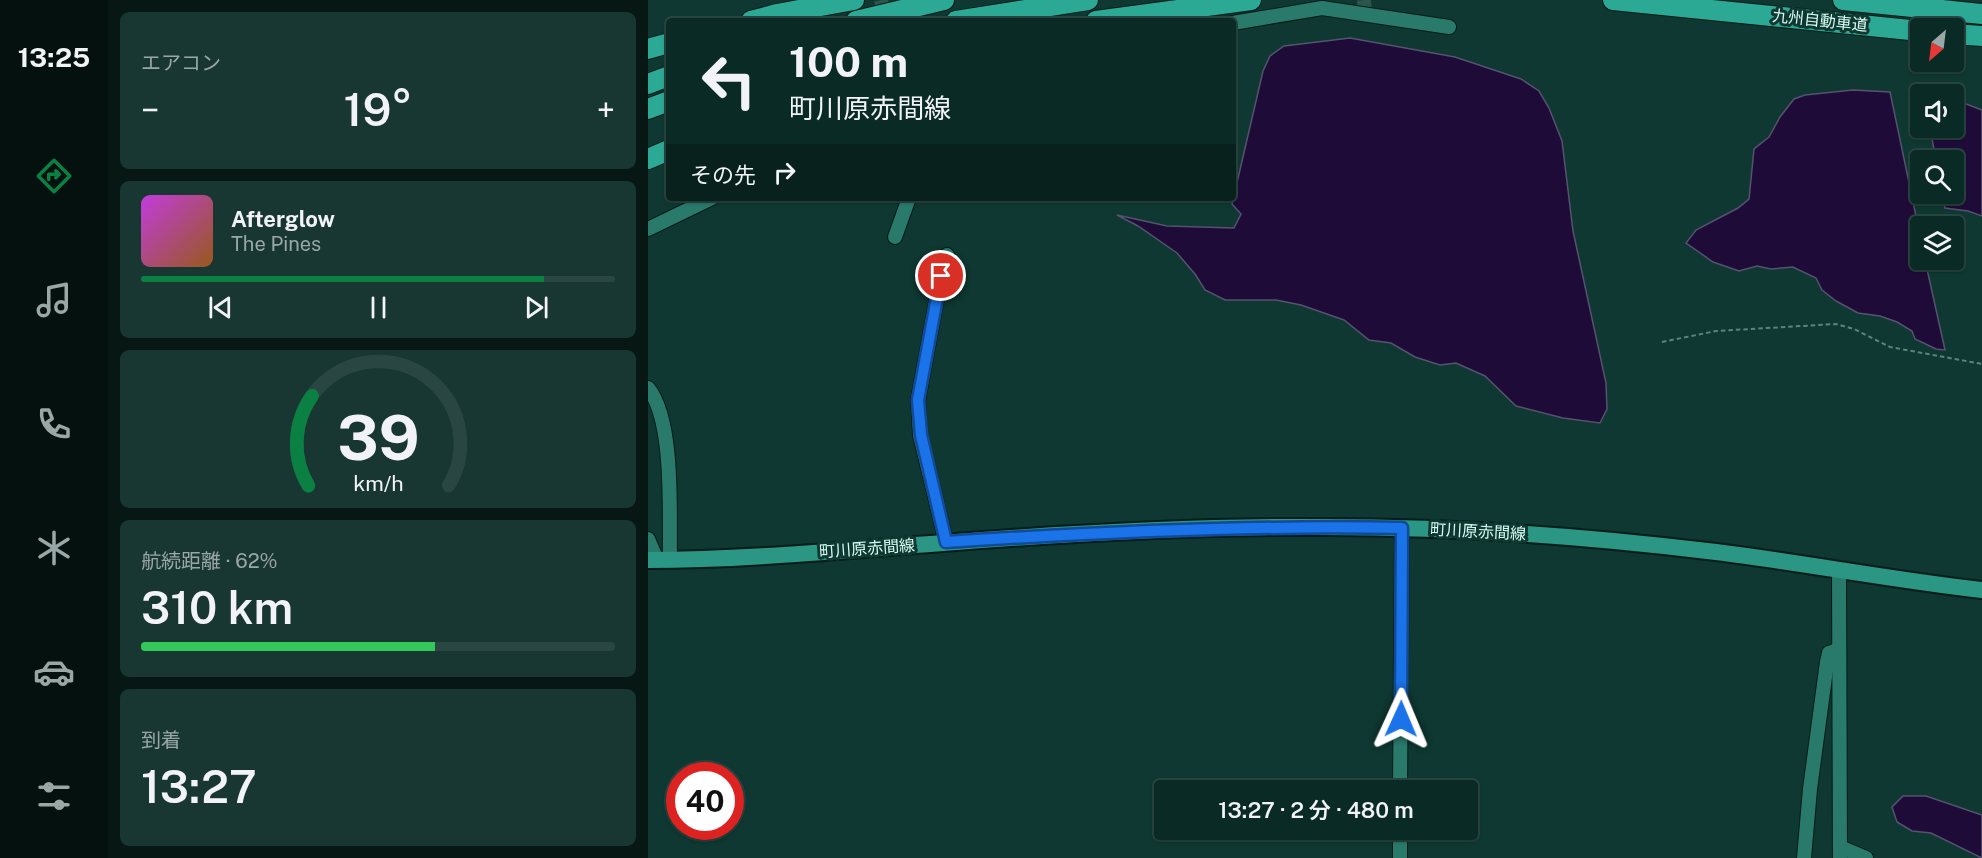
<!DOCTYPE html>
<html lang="ja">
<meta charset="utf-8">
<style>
:root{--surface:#0a2a25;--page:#183632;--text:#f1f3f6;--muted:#99a7a7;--line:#2a4642;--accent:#0b8043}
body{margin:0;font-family:"Public Sans","Noto Sans JP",sans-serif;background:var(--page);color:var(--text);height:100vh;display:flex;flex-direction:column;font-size:22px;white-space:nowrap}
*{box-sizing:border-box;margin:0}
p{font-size:20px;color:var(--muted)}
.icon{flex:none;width:33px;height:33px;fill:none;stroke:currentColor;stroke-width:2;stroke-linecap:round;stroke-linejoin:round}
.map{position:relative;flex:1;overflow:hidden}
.sheet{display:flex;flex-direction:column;gap:12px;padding:12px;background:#061714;width:540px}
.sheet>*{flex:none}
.banner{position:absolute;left:18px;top:18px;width:570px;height:183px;border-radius:6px;box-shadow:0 2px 4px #0004,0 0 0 2px var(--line);background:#0a2a25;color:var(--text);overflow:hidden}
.needle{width:39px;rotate:208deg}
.tools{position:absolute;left:1262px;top:18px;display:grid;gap:12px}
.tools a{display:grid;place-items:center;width:54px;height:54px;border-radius:6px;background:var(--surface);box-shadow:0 2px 4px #0004,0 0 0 2px var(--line);font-size:30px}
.speed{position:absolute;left:18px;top:762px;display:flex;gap:12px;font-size:30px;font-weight:700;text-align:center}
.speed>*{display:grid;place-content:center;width:78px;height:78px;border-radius:50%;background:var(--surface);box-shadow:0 2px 4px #0004,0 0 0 2px var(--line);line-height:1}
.speed .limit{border:9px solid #d22;background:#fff;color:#111}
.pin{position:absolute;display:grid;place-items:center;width:51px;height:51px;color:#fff;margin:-26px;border:3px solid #fff;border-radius:50%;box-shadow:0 2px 6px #0007}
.me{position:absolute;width:66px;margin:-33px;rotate:1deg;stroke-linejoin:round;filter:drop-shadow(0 0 4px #0008)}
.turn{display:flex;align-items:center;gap:21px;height:126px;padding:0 24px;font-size:27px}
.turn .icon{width:78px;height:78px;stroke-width:2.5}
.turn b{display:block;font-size:42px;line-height:51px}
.then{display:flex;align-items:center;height:57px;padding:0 24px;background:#0003;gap:12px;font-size:22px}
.big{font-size:45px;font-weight:600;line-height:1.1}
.sheet .card{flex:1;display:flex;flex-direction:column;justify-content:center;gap:9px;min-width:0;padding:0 21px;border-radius:9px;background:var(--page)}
.sheet .dial{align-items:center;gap:0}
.dial svg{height:156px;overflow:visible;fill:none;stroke:var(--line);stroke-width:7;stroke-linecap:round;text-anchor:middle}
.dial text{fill:var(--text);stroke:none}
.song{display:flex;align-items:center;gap:18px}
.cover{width:72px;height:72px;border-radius:9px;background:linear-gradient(135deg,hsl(290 70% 55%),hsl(30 70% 35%))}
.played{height:6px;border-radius:3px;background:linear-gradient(90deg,var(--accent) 85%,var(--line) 85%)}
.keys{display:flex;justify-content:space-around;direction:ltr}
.heat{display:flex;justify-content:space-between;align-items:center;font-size:33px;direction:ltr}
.charge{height:9px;border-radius:4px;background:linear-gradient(90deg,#34c759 62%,var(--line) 0)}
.trip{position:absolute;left:506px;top:780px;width:324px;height:60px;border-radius:6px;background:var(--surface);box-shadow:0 2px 4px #0004,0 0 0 2px var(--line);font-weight:600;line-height:60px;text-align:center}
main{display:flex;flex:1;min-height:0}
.tab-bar{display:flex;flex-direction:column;width:108px;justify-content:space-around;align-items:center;background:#04110f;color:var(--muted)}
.tab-bar .icon{width:42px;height:42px}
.tab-bar .active{color:var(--accent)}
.tab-bar b{font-size:27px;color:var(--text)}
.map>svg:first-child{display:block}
.water{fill:#1e0b37;stroke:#55536f;stroke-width:1.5}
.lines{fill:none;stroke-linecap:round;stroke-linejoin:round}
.minor-tunnel{stroke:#2c554e;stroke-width:14;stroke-dasharray:14 7;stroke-linecap:butt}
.minor-casing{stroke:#051d19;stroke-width:16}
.major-casing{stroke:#051d19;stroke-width:20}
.highway-casing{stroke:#051d19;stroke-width:22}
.path{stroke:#5c847c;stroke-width:2;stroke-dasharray:4.5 3;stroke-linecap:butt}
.minor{stroke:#2a7a6c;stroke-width:14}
.major{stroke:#2b9684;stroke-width:16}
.highway{stroke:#2ba994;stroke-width:20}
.route-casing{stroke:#114b97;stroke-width:15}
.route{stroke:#1a73e8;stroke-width:10}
.labels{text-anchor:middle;stroke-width:6;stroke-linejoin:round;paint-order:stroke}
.street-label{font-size:16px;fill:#d6fbf2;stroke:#0e3831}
</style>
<main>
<nav class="tab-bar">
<b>13:25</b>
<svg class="icon active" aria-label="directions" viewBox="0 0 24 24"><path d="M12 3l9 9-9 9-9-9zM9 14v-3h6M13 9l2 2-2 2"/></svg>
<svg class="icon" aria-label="music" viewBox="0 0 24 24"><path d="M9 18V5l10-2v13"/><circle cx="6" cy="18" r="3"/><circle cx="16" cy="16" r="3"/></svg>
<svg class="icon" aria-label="phone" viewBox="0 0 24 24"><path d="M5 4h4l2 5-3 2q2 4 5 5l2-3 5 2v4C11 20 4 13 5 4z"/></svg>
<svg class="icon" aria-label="climate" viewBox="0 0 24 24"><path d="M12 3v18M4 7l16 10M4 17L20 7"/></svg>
<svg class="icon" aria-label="car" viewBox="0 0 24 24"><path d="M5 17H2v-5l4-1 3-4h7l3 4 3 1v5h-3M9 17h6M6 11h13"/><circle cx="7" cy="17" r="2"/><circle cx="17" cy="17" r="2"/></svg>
<svg class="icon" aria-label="filters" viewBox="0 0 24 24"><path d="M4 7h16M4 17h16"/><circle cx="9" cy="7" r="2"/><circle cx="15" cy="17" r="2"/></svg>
</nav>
<section class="sheet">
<div class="card"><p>エアコン</p>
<div class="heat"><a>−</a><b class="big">19°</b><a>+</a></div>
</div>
<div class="card">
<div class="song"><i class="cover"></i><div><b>Afterglow</b><p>The Pines</p></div></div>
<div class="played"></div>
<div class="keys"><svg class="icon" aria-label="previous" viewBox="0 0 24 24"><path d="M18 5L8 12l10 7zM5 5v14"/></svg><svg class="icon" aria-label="pause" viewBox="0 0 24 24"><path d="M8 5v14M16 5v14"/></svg><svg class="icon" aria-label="next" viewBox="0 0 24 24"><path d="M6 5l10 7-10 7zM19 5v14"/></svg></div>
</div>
<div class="card dial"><svg viewBox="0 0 100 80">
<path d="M14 69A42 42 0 1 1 86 69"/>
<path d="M14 69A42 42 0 0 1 16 23" stroke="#0b8043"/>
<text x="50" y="56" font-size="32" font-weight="700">39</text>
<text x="50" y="72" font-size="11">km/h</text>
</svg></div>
<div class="card"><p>航続距離 · 62%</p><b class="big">310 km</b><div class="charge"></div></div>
<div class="card"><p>到着</p><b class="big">13:27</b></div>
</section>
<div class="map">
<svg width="1334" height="858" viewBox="0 0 1334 858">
<rect width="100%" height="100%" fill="#0e3831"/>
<g class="water">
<path d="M 702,38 L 807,57 L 873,79 L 891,91 L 901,108 L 914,141 L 925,231 L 958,383 L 959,409 L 952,423 L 915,418 L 868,406 L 837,376 L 808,363 L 792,365 L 767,357 L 743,343 L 721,340 L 696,320 L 653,305 L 628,300 L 577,300 L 557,290 L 547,274 L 529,253 L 490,226 L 469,215 L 519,226 L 586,228 L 593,214 L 584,204 L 615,71 L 622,56 L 636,46 Z"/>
<path d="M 1205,90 L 1242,92 L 1272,235 L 1272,260 L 1277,260 L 1297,350 L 1288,349 L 1267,339 L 1264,331 L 1249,322 L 1232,316 L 1210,313 L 1188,301 L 1174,290 L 1168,278 L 1145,267 L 1123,269 L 1109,266 L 1091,271 L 1065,262 L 1038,243 L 1048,230 L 1090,208 L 1101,199 L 1106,149 L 1121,137 L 1132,117 L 1146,99 L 1157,95 Z"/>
<path d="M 1305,99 L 1334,110 L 1334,216 L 1320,211 L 1297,208 L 1294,194 L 1305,194 L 1305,160 L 1288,160 L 1282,128 L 1305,128 Z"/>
<path d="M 1255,796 L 1278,796 L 1334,815 L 1334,858 L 1283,833 L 1264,831 L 1249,822 L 1244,807 Z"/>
</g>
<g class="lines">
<g class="minor-tunnel">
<path d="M 233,0 L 238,21"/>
<path d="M 716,0 L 717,14"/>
</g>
<defs>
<g id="minor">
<path d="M 585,23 L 674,8 L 801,27"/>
<path d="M 0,229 L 64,198"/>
<path d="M 247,237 L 261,198"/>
<path d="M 0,388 C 27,421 21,517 22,560"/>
<path d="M 0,539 L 9,560"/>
<path d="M 298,542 L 272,435 L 270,400 L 293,276 L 299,255"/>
<path d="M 1191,570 L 1192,858"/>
<path d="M 752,790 L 754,528"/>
<path d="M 1192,847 L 1218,858"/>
<path d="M 752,858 L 752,830"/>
<path d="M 1156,858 L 1162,789 L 1179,662 L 1181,653 L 1190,650"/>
</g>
<path id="major" d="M 0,560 C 99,560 197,550 295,543 C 423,533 551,526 678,527 C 808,527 939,536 1068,552 C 1157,563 1245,580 1334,590"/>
<g id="highway">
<path d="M 965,0 L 1272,31"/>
<path d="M 1195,0 L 1334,14"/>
<path d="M 103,21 L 129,14 L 206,0"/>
<path d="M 208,21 L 296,0"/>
<path d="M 308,21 L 440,0"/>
<path d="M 448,21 L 603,0"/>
<path d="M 1305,34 L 1334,36"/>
<path d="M 0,49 L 21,43"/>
<path d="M 0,84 L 21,76"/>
<path d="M 0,109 L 21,101"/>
<path d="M 0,159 L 21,150"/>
</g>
</defs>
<use href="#minor" class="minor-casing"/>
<use href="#major" class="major-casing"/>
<use href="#highway" class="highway-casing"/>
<path class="path" d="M 1014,342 L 1068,331 L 1188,324 L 1206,329 L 1242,347 L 1334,364"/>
<use href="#minor" class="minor"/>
<use href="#major" class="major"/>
<use href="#highway" class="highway"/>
</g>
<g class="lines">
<defs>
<path id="route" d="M 293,276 L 270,400 L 273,435 L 298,542 C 450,532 602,525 754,528 L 753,719"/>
</defs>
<use href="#route" class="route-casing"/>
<use href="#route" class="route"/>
</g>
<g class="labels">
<g class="street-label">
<text transform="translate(1172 20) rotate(6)" y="6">九州自動車道</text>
<text transform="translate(830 531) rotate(3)" y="6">町川原赤間線</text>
<text transform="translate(219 548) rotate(-4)" y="6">町川原赤間線</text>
</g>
</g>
</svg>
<div class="tools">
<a><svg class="needle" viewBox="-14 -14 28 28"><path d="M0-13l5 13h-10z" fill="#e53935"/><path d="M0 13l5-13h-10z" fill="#99a7a7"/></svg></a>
<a><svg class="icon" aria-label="sound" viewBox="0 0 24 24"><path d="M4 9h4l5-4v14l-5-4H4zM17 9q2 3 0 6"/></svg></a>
<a><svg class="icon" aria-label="search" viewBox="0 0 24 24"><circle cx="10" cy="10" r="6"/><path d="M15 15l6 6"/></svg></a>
<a><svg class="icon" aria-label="layers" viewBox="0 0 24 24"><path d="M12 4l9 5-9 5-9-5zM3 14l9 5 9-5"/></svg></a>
</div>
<div class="speed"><div class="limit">40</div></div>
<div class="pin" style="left:293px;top:276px;background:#d93025"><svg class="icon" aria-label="arrive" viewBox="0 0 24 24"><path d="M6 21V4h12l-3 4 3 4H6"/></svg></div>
<svg class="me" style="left:753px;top:719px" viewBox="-20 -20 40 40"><path d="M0-17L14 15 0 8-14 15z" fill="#1a73e8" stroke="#fff" stroke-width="4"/></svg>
<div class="trip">13:27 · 2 分 · 480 m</div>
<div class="banner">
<div class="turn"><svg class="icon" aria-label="left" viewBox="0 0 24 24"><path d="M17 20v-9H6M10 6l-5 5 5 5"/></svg><div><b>100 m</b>町川原赤間線</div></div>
<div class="then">その先<svg class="icon" aria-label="right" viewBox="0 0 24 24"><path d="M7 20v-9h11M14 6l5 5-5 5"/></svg></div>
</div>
</div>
</main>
